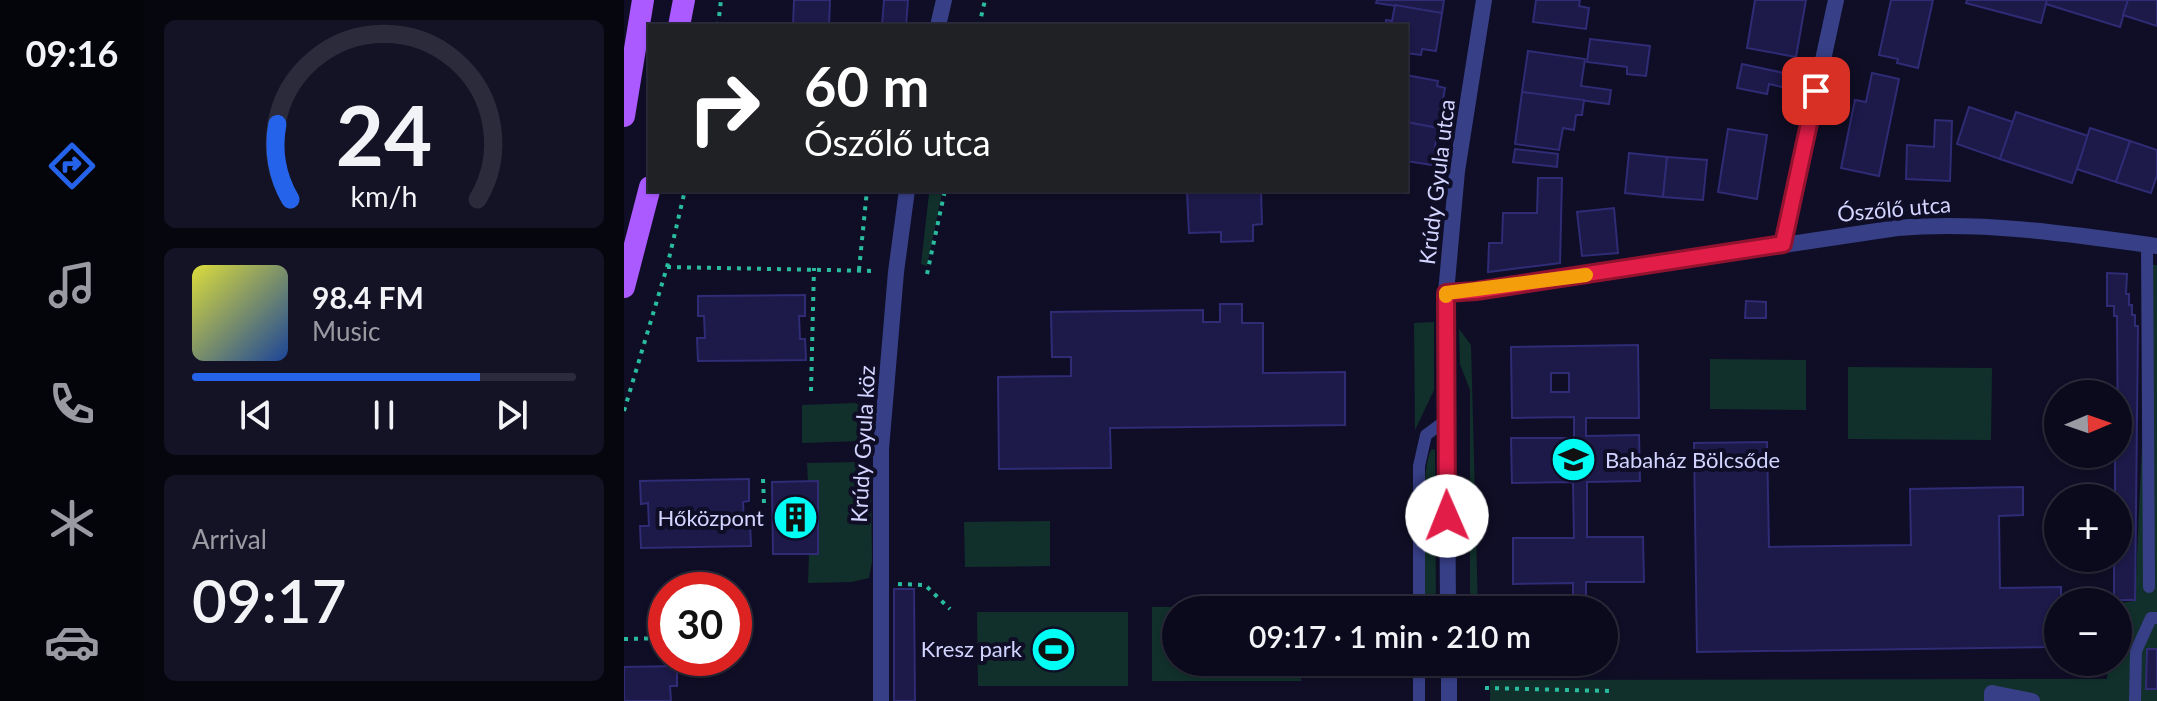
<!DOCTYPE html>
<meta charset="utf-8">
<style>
:root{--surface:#0b0a1c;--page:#141325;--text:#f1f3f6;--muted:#9a9aa3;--line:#2b2b3b;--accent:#2563eb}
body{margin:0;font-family:Lato,sans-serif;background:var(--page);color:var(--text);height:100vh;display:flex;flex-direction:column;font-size:30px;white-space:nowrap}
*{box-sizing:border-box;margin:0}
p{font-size:26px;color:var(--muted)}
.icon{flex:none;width:44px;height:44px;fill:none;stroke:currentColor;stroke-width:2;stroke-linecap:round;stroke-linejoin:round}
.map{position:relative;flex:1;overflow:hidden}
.panel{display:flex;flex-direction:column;gap:20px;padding:20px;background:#06060f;width:480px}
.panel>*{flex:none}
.banner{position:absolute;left:24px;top:24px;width:760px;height:168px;border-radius:0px;box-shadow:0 2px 6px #0004,0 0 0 2px var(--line);background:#202124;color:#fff;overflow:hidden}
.needle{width:52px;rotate:88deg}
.controls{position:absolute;left:1420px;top:380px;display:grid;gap:16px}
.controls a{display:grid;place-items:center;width:88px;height:88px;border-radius:50%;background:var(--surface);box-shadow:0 2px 6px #0004,0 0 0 2px var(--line);font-size:40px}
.speed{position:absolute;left:24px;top:572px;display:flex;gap:16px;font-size:40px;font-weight:700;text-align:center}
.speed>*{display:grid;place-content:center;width:104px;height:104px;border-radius:50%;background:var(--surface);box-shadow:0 2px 6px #0004,0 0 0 2px var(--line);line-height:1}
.speed .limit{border:12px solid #d22;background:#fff;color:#111}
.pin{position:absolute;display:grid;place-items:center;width:68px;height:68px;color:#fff;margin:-34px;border-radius:16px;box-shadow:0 4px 12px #0006}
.me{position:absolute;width:88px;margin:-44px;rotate:359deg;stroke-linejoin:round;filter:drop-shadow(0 0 6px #0008)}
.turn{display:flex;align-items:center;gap:28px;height:168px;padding:0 24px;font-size:36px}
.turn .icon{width:104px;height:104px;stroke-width:2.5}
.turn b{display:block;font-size:56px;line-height:68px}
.big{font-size:60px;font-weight:600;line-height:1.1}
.panel .widget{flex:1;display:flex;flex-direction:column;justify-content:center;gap:12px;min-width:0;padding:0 28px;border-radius:12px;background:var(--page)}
.panel .dial{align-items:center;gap:0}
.dial svg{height:208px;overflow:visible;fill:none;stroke:var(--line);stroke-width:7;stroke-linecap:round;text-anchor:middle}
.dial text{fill:var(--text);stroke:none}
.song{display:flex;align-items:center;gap:24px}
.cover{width:96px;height:96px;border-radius:12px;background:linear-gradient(135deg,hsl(60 70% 55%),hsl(220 70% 35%))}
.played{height:8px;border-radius:4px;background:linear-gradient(90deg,var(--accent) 75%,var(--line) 75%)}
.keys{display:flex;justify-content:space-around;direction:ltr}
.trip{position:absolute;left:538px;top:596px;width:456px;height:80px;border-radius:40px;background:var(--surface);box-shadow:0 2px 6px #0004,0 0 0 2px var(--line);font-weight:600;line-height:80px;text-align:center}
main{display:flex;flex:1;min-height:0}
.dock{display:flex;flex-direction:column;width:144px;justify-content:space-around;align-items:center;background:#04040b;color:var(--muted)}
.dock .icon{width:56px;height:56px}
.dock .active{color:var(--accent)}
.dock b{font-size:36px;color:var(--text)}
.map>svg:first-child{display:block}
.green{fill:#11302b}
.building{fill:#1d1948;stroke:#2f2b75;stroke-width:2;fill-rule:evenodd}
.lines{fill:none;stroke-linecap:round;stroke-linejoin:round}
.path{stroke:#2abc9f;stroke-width:4;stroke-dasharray:4 6;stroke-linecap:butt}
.service{stroke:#373f87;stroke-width:12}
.minor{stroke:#373f87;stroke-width:16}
.primary{stroke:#ab5aff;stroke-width:22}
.route-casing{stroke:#92132f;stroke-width:20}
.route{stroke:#e11d48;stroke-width:14}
.slow{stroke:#f59e0b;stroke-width:14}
.labels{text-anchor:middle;stroke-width:8;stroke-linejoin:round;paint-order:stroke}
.street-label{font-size:22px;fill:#d3d4ff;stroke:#0f0e26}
.poi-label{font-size:22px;fill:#d3d4ff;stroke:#0f0e26;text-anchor:end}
</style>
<main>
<nav class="dock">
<b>09:16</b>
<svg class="icon active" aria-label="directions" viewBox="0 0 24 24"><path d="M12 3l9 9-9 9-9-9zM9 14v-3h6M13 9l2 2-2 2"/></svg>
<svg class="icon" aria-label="music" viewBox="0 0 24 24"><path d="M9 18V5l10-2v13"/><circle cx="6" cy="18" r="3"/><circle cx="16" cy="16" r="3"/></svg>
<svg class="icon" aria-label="phone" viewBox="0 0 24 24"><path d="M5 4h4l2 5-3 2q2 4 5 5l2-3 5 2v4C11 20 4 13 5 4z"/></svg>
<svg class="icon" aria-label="climate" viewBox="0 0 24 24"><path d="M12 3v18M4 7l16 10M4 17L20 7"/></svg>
<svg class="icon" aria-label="car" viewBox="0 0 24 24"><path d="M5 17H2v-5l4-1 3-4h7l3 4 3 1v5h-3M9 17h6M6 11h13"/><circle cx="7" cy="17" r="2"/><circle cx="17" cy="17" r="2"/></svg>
</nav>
<section class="panel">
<div class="widget dial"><svg viewBox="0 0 100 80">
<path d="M14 69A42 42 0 1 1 86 69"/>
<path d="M14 69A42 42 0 0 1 9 40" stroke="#2563eb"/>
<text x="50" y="56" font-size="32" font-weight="700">24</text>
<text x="50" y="72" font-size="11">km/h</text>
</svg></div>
<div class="widget">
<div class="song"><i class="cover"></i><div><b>98.4 FM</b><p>Music</p></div></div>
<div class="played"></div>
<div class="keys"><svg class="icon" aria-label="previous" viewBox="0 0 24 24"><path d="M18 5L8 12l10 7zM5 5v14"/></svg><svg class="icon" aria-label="pause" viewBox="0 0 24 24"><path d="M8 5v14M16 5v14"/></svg><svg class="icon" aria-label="next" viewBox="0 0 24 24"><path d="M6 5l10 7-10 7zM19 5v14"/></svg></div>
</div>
<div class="widget"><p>Arrival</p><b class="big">09:17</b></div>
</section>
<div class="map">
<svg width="1533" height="701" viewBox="0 0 1533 701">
<rect width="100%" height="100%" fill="#0f0e26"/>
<g class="green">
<path d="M 289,190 L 314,190 L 318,193 L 303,266 L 297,264 L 305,194 L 289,192 Z"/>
<path d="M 1526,265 L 1533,265 L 1533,701 L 866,701 L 866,680 L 1483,679 L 1484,662 L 1494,662 L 1494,603 L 1511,601 Z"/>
<path d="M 810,322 L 810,390 L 791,430 L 790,323 Z"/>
<path d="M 835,329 L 847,345 L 854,610 L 846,610 L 846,390 L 836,364 Z"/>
<path d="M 1086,359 L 1182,360 L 1182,410 L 1086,409 Z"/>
<path d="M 1224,367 L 1368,368 L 1367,440 L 1224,439 Z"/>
<path d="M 231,403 C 251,411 252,427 238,441 L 178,443 L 178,405 Z"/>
<path d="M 808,449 L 811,450 L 812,610 L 801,610 C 801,583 795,463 808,449 Z"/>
<path d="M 234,462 L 243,466 L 247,472 L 248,562 L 245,578 L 228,582 L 184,583 L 185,554 L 194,553 L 194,482 L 184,481 L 183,463 Z"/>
<path d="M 426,521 L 426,566 L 341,567 L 340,522 Z"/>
<path d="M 528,607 L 677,607 L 677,610 L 552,610 L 552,662 L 677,662 L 677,681 L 528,681 Z"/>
<path d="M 353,612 L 504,612 L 504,686 L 354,686 Z"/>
</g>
<g class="building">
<path d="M 170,0 L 206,0 L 205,26 L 169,26 Z"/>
<path d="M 260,0 L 284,0 L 282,26 L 258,26 Z"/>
<path d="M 753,0 L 820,0 L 818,13 L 752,3 Z"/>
<path d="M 912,0 L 956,0 L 955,6 L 965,8 L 962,29 L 909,22 Z"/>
<path d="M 1131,0 L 1182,0 L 1172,57 L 1123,48 Z"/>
<path d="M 1267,0 L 1309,0 L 1294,68 L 1273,63 L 1274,59 L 1255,55 Z"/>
<path d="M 1343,0 L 1423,0 L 1417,23 L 1342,3 Z"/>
<path d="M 1423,0 L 1504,0 L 1496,27 L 1422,4 Z"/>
<path d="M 1504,0 L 1533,0 L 1533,26 L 1499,15 Z"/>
<path d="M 771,5 L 818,13 L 812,51 L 798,49 L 797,55 L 782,53 L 782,26 L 761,26 L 762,20 L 768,21 Z"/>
<path d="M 966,39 L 1026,46 L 1022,76 L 1003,74 L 1003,67 L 963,62 Z"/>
<path d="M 904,51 L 961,59 L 957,86 L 987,90 L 985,104 L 898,92 Z"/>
<path d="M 1118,64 L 1174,76 L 1171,90 L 1145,84 L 1143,94 L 1113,88 Z"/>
<path d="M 1248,73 L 1275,79 L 1255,176 L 1217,168 L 1231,100 L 1242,102 Z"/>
<path d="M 782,75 L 814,81 L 813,86 L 821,88 L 814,128 L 782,122 Z"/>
<path d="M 898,92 L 960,100 L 958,115 L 952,115 L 950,130 L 939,128 L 935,150 L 891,144 Z"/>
<path d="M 1345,107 L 1389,122 L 1376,159 L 1333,144 Z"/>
<path d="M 1392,112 L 1464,136 L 1448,183 L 1376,159 Z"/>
<path d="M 1311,120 L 1328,121 L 1326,181 L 1282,179 L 1283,145 L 1310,147 Z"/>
<path d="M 782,122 L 814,128 L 808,165 L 782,161 Z"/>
<path d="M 1466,128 L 1506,141 L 1492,182 L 1453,169 Z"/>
<path d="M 1104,129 L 1143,135 L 1133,199 L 1094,192 Z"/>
<path d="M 1506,141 L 1533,150 L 1533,175 L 1527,193 L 1492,182 Z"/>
<path d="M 891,149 L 934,154 L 933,167 L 889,162 Z"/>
<path d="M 1005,153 L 1043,157 L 1039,197 L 1001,193 Z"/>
<path d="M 1043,157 L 1083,160 L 1079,200 L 1039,197 Z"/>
<path d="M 914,178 L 938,178 L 936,263 L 864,272 L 865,243 L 878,243 L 879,213 L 913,213 Z"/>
<path d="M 581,190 L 637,190 L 638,224 L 629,225 L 629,241 L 597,242 L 597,232 L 565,233 L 563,192 Z"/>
<path d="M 990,208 L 994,253 L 958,256 L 953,212 Z"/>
<path d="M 1483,273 L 1503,274 L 1502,294 L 1505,294 L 1505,305 L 1508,305 L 1508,315 L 1511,315 L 1511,326 L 1514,326 L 1511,600 L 1490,600 L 1490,558 L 1494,558 L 1494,498 L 1491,498 L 1491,454 L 1494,454 L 1493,316 L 1490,316 L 1490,306 L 1483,306 Z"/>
<path d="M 181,295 L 181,316 L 175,316 L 176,339 L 181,339 L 182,360 L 74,361 L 73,338 L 81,338 L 80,316 L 74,316 L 74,296 Z"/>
<path d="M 1122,301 L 1142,302 L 1142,318 L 1121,318 Z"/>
<path d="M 596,304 L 618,304 L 618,323 L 639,323 L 639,373 L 721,372 L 721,425 L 486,428 L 487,468 L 375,469 L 374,377 L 447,376 L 447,357 L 428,357 L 427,312 L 579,310 L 579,322 L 596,322 Z"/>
<path d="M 1014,345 L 1015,418 L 962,418 L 962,436 L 1015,435 L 1016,481 L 963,482 L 963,537 L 1019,537 L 1020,582 L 962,582 L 962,597 L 949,597 L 949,583 L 889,584 L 889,538 L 950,538 L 949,482 L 888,483 L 887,438 L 950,438 L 950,417 L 888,418 L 887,347 ZM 927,373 L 945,373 L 945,392 L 927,392 Z"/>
<path d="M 1143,442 L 1145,547 L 1287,545 L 1286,489 L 1399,487 L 1399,515 L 1375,516 L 1376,588 L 1437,587 L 1437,602 L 1434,602 L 1434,647 L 1073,652 L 1070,443 Z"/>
<path d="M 125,479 L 125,501 L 119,502 L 120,522 L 126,522 L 127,546 L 17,548 L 16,526 L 25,526 L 24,503 L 17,504 L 16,481 Z"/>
<path d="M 194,481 L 194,554 L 149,554 L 148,482 Z"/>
<path d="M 270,589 L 290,589 L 291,701 L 270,701 Z"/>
<path d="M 1523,649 L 1533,649 L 1533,689 L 1522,689 Z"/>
<path d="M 53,666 L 53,686 L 46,686 L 47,701 L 0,701 L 0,667 Z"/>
</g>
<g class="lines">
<g class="path">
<path d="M 94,26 L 97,0"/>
<path d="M 355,26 L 361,0"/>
<path d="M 43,267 L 253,271"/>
<path d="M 235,270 L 243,190"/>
<path d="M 303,274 L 321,190"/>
<path d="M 187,391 L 190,268"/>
<path d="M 0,411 L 43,267 L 61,190"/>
<path d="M 139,479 L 140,504"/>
<path d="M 274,584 L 301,585 L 326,609"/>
<path d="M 0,639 L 42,638"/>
<path d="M 861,688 L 987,691"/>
</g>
<g class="service">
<path d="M 1523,244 L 1525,587"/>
<path d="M 795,610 L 795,466 L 802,435 L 821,421"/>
<path d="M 795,662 L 795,701"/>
<path d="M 1511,701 L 1512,651 L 1527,618 L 1533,618"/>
</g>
<g class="minor">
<path d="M 314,26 L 320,0"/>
<path d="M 1159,244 L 1212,0"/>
<path d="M 822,293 L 852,291 L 1273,228 C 1359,221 1447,234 1533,246"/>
<path d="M 824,610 L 822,293 L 833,171 L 860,0"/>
<path d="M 825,662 L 825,701"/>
<path d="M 257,701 L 257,449 L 272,272 L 283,190"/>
<path d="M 1368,701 L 1368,693 L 1408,701"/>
</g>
<g class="primary">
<path d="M 55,26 L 60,0"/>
<path d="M 0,116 L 19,0"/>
<path d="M 0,287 L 26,187"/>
</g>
</g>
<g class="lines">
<defs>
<path id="route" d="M 823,516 L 822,293 L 852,291 L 1159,244 L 1192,91"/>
</defs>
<use href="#route" class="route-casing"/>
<use href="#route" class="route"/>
<path class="slow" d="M 822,296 L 822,293 L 962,275"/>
</g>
<defs>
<symbol id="school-disc" viewBox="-11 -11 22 22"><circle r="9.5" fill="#00fef5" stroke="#0f0e26"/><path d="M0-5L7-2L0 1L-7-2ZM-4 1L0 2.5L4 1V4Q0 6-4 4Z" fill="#111"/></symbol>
<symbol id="building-disc" viewBox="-11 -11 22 22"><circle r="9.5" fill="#00fef5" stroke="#0f0e26"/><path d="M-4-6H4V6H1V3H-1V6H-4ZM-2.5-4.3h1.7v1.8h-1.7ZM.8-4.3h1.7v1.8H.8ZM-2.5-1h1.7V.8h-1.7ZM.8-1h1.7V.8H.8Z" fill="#111"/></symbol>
<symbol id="stadium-disc" viewBox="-11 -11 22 22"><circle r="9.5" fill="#00fef5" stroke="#0f0e26"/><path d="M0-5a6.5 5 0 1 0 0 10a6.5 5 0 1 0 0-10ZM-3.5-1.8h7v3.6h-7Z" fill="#111"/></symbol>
</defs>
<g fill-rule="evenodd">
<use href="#school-disc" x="924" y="434" width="51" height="51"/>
<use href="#building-disc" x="146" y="492" width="51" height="51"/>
<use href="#stadium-disc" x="404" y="624" width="51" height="51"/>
</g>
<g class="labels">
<g class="street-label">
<text transform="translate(813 182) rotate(-83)" y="8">Krúdy Gyula utca</text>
<text transform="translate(1270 209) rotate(-5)" y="8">Ószőlő utca</text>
<text transform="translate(239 444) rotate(-87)" y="8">Krúdy Gyula köz</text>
</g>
<g class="poi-label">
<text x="981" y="468" text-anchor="start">Babaház Bölcsőde</text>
<text x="140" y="526">Hőközpont</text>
<text x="398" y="657">Kresz park</text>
</g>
</g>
</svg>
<div class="controls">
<a><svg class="needle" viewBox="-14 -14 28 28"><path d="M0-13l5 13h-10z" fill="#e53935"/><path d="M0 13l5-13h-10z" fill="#9a9aa3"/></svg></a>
<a>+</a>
<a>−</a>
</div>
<div class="speed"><div class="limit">30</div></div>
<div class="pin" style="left:1192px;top:91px;background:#d93025"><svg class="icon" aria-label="arrive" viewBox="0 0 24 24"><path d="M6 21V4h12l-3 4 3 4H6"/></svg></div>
<svg class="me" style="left:823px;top:516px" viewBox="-20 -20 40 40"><circle r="19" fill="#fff"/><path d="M0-13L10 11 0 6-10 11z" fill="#e11d48"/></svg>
<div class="trip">09:17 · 1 min · 210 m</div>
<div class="banner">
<div class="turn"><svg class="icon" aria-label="right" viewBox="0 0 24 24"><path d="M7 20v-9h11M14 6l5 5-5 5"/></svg><div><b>60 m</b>Ószőlő utca</div></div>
</div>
</div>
</main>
